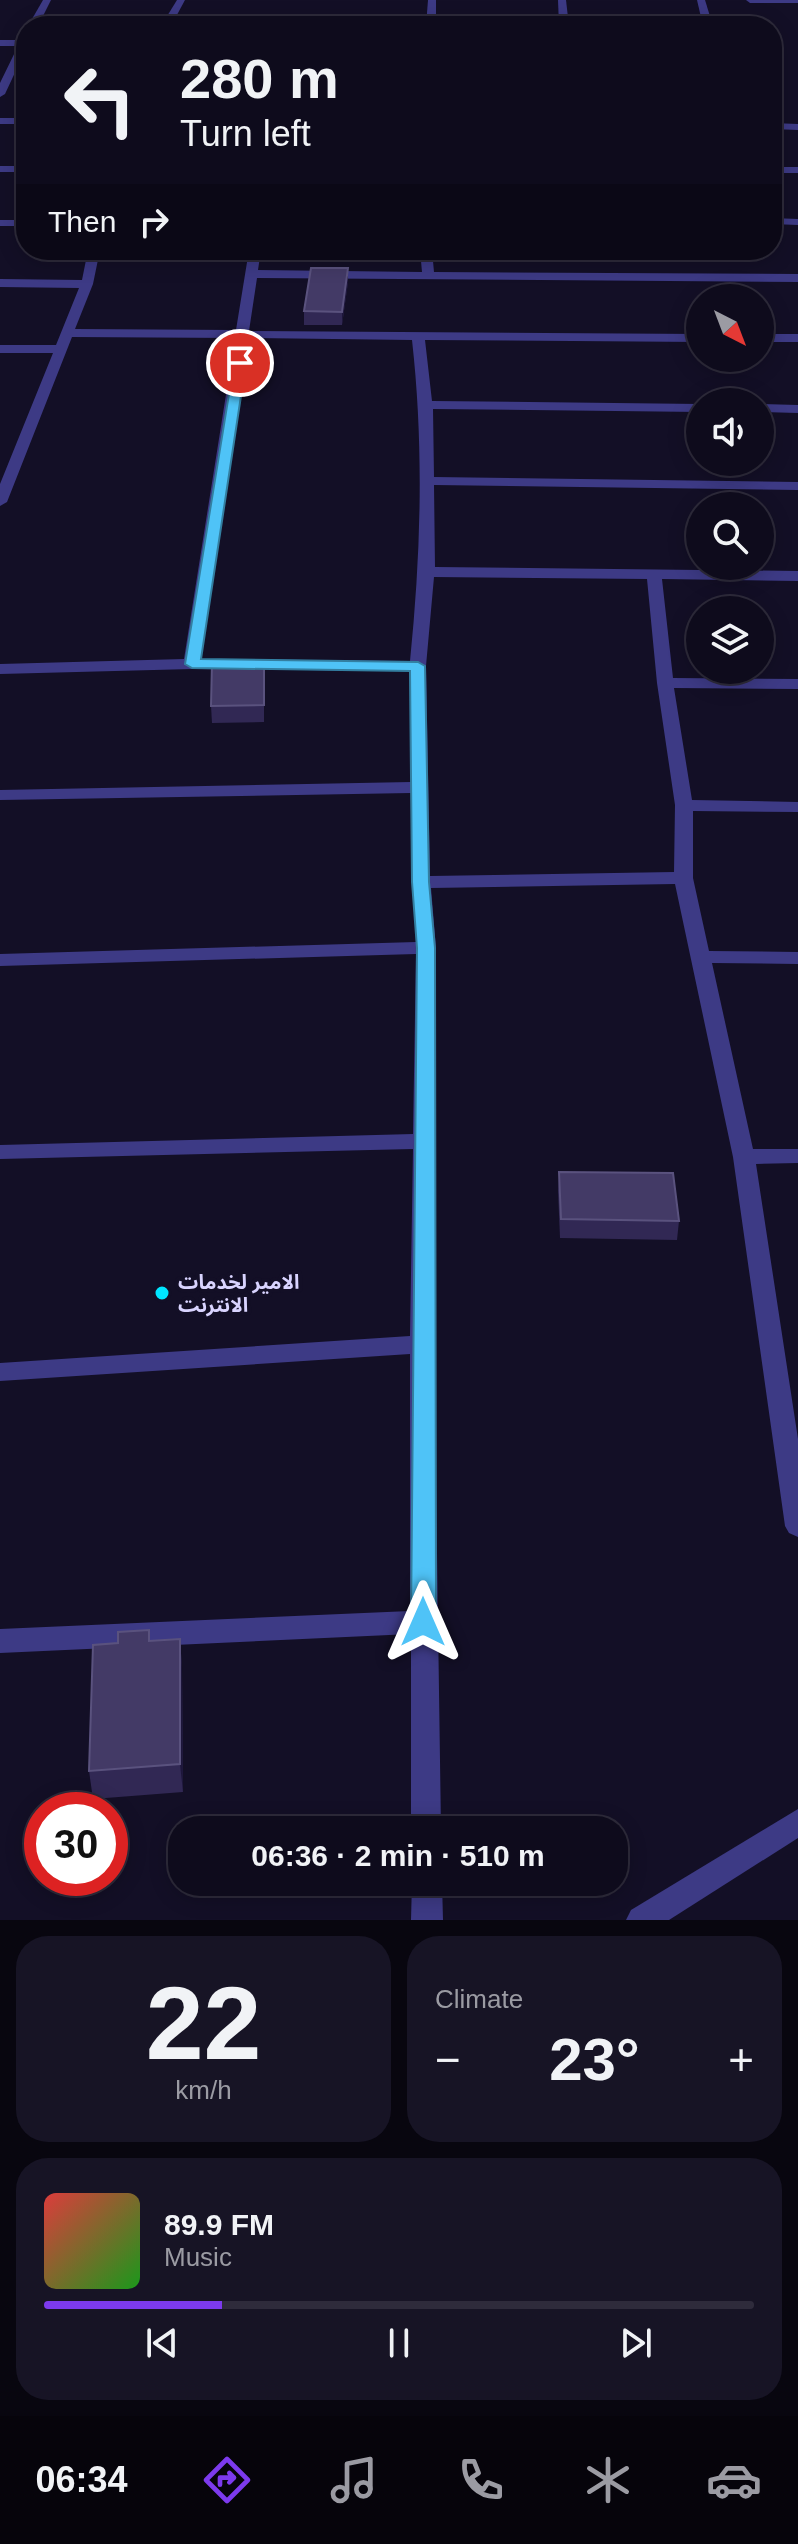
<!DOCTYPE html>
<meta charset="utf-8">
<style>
:root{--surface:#0e0b1c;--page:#171425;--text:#f1f3f6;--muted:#9b9ba3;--line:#2e2b3b;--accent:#7c3aed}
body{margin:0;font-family:Arial,"Noto Sans Arabic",sans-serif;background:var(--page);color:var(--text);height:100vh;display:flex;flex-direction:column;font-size:30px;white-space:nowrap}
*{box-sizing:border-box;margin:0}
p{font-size:26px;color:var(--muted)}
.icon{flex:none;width:44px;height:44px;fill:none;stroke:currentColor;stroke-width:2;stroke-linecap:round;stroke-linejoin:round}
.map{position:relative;height:1920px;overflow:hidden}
.side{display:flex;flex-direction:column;gap:16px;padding:16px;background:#08060f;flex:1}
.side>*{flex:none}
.banner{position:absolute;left:16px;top:16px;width:766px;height:244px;border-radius:32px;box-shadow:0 4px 20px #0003,0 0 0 2px var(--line);background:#0e0b1c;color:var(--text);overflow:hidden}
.needle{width:52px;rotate:138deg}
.buttons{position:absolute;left:686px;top:284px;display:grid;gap:16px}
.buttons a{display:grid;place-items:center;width:88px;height:88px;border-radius:50%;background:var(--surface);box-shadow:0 4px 20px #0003,0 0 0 2px var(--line);font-size:40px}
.speed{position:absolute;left:24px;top:1792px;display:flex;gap:16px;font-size:40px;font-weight:700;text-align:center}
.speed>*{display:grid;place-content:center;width:104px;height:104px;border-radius:50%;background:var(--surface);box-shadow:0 4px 20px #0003,0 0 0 2px var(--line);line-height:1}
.speed .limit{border:12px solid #d22;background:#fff;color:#111}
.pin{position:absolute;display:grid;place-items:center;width:68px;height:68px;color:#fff;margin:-34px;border:4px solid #fff;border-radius:50%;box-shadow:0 2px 8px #0007}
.me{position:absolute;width:88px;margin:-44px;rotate:0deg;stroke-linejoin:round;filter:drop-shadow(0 0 6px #0008)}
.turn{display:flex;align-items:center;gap:28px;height:168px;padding:0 32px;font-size:36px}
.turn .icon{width:104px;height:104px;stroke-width:2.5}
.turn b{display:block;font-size:56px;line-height:68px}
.then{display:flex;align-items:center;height:76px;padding:0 32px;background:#0003;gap:16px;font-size:30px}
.big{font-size:60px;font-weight:700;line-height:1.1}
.side .tile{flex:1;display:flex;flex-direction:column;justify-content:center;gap:12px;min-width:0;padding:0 28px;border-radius:32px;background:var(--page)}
.side .dial{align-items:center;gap:0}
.dial b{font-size:104px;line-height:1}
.song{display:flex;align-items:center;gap:24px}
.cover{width:96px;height:96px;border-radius:12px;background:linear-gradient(135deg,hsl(0 70% 55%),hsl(120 70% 35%))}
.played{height:8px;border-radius:4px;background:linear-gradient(90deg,var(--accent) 25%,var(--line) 25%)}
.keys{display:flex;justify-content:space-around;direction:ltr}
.heat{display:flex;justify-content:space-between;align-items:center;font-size:44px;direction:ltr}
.side .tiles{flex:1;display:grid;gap:16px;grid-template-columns:1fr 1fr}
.tile:last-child{grid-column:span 2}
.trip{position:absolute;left:168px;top:1816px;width:460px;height:80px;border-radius:32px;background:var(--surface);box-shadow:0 4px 20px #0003,0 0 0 2px var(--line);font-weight:700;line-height:80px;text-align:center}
.dock{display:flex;height:128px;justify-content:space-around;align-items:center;background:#06040b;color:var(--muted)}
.dock .icon{width:56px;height:56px}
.dock .selected{color:var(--accent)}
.dock b{font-size:36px;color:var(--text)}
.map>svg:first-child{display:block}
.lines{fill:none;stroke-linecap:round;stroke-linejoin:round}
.minor{fill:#3d3a85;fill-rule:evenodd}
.wall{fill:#312854}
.shaded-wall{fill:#1d163a}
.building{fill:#433a66;stroke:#5a527e;stroke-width:2}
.route{fill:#4fc3f7;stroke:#337fa1;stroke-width:2}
.poi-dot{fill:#00e5ff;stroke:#130f26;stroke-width:3}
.labels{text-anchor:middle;stroke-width:8;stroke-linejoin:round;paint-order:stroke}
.poi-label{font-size:20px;font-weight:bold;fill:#d9d4ff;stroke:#130f26;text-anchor:start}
</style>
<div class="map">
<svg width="798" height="1920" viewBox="0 0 798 1920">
<rect width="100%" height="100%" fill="#130f26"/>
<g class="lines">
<g class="minor">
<path d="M 43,0 L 51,0 L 38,26 L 28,26 Z"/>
<path d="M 177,0 L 185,0 L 171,26 L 161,26 Z"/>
<path d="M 428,0 L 436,0 L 436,26 L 426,26 Z"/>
<path d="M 558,0 L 566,0 L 569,26 L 559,26 Z"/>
<path d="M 697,0 L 705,0 L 713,26 L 703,26 Z"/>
<path d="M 746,0 L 798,0 L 798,3 L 750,3 Z"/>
<path d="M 26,36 L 26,49 L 5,94 L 0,97 L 0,83 L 18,46 L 0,46 L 0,40 L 21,40 Z"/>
<rect x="0" y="118" width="26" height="6"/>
<path d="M 772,123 L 798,124 L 798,130 L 772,129 Z"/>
<rect x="0" y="166" width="26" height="6"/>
<rect x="772" y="167" width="26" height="6"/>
<path d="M 772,218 L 798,219 L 798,225 L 772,224 Z"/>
<rect x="0" y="220" width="26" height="6"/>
<path d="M 88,250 L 100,250 L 93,284 L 75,329 L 236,330 L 249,250 L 261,250 L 258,270 L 422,272 L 420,250 L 432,250 L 434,272 L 798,274 L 798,282 L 257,278 L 249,331 L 700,334 L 700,342 L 425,340 L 432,401 L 700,404 L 700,412 L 433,409 L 434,477 L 798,482 L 798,490 L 434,485 L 435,567 L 798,571 L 798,581 L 662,579 L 673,678 L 798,679 L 798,689 L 674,688 L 692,800 L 798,802 L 798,812 L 693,811 L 693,878 L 709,951 L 798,952 L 798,964 L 712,963 L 753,1149 L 798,1149 L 798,1163 L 756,1164 L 798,1439 L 798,1537 L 789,1533 L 785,1526 L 733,1157 L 675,884 L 431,888 L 436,948 L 434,1344 L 441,1830 L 411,1830 L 411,1634 L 0,1653 L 0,1629 L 410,1611 L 410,1354 L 0,1381 L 0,1363 L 410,1336 L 413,1149 L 0,1159 L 0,1145 L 413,1134 L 416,954 L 0,966 L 0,954 L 416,942 L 411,793 L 0,800 L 0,790 L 411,782 L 410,671 L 192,669 L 0,674 L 0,664 L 184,659 L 235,338 L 72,337 L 7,502 L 0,506 L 0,484 L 53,353 L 0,353 L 0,345 L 56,345 L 79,288 L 0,287 L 0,279 L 82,280 ZM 248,338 L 412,340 C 424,447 421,553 410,661 L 201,659 ZM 434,577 L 647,579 L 657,683 L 675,805 L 674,872 L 430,876 L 426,666 Z"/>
<rect x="760" y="334" width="38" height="8"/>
<path d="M 760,404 L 798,405 L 798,413 L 760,412 Z"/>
<path d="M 798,1809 L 798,1838 L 669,1920 L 626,1920 L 631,1910 Z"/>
<path d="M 412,1882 L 442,1882 L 443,1920 L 411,1920 Z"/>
</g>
</g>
<g class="wall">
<path d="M 348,282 L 342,325 L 304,325 L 304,311 Z"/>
<path d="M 264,662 L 264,722 L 212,723 L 211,706 Z"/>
<path d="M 559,1172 L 679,1221 L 677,1240 L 560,1238 L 558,1191 Z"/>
<path d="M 149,1630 L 150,1641 L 180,1639 L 182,1667 L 183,1792 L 93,1799 L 89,1771 Z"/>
</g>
<g class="shaded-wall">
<path d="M 348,268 L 348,282 L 342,325 L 342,312 Z"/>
<path d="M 180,1639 L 182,1667 L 183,1792 L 180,1764 Z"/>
</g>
<g class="building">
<path d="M 311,268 L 348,268 L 342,312 L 304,311 Z"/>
<path d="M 264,662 L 264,705 L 211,706 L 212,663 Z"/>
<path d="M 559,1172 L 673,1173 L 679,1221 L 561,1219 Z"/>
<path d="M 149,1630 L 149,1641 L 180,1639 L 180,1764 L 89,1771 L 93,1645 L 118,1643 L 118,1632 Z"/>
</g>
<path class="route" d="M 240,359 L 246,363 L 201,659 L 418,662 L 425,666 L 429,882 L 435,948 L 436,1622 L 432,1630 L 423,1633 L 414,1630 L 411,1622 L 417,948 L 412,882 L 410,671 L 192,668 L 185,664 L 234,363 Z"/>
<circle class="poi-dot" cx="162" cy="1293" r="8"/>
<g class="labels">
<g class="poi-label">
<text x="178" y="1289">الامير لخدمات<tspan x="178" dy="23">الانترنت</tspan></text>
</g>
</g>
</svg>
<div class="buttons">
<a><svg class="needle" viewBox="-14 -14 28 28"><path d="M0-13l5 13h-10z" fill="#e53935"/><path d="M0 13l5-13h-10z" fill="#9b9ba3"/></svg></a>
<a><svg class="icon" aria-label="sound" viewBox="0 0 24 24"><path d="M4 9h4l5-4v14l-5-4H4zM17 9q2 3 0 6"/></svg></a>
<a><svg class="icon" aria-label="search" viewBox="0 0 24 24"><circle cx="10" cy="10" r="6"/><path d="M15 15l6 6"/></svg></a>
<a><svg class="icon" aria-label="layers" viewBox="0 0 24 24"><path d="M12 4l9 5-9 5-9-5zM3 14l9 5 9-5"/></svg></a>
</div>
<div class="speed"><div class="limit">30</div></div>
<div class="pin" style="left:240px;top:363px;background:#d93025"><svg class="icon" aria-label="arrive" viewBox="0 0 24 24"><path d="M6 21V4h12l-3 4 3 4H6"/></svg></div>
<svg class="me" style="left:423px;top:1622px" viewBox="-20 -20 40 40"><path d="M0-17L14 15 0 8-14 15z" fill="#4fc3f7" stroke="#fff" stroke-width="4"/></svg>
<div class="trip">06:36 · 2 min · 510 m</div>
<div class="banner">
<div class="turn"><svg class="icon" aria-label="left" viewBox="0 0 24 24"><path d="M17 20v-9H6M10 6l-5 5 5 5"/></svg><div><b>280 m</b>Turn left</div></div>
<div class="then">Then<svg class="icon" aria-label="right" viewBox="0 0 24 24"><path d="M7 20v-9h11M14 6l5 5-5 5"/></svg></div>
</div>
</div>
<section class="side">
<div class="tiles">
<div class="tile dial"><b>22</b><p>km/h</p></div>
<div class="tile"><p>Climate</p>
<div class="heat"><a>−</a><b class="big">23°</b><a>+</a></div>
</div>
<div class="tile">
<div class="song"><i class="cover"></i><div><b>89.9 FM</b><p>Music</p></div></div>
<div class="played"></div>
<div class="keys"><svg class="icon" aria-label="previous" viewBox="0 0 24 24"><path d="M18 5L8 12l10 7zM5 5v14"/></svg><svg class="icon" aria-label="pause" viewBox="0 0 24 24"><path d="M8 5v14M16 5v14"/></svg><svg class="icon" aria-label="next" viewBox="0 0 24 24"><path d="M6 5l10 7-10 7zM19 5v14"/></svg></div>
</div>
</div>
</section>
<nav class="dock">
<b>06:34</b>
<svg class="icon selected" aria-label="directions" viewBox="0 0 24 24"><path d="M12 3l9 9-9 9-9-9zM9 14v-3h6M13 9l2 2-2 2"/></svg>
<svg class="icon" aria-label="music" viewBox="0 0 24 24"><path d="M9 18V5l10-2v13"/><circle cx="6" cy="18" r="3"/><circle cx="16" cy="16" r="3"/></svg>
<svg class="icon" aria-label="phone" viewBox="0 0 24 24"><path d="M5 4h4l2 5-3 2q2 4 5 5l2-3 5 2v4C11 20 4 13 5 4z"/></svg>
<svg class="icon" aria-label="climate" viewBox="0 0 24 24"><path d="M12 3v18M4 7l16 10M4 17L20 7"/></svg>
<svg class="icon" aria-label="car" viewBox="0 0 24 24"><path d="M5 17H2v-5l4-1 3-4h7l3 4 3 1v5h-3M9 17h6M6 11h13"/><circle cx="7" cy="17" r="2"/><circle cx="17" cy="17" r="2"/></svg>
</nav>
